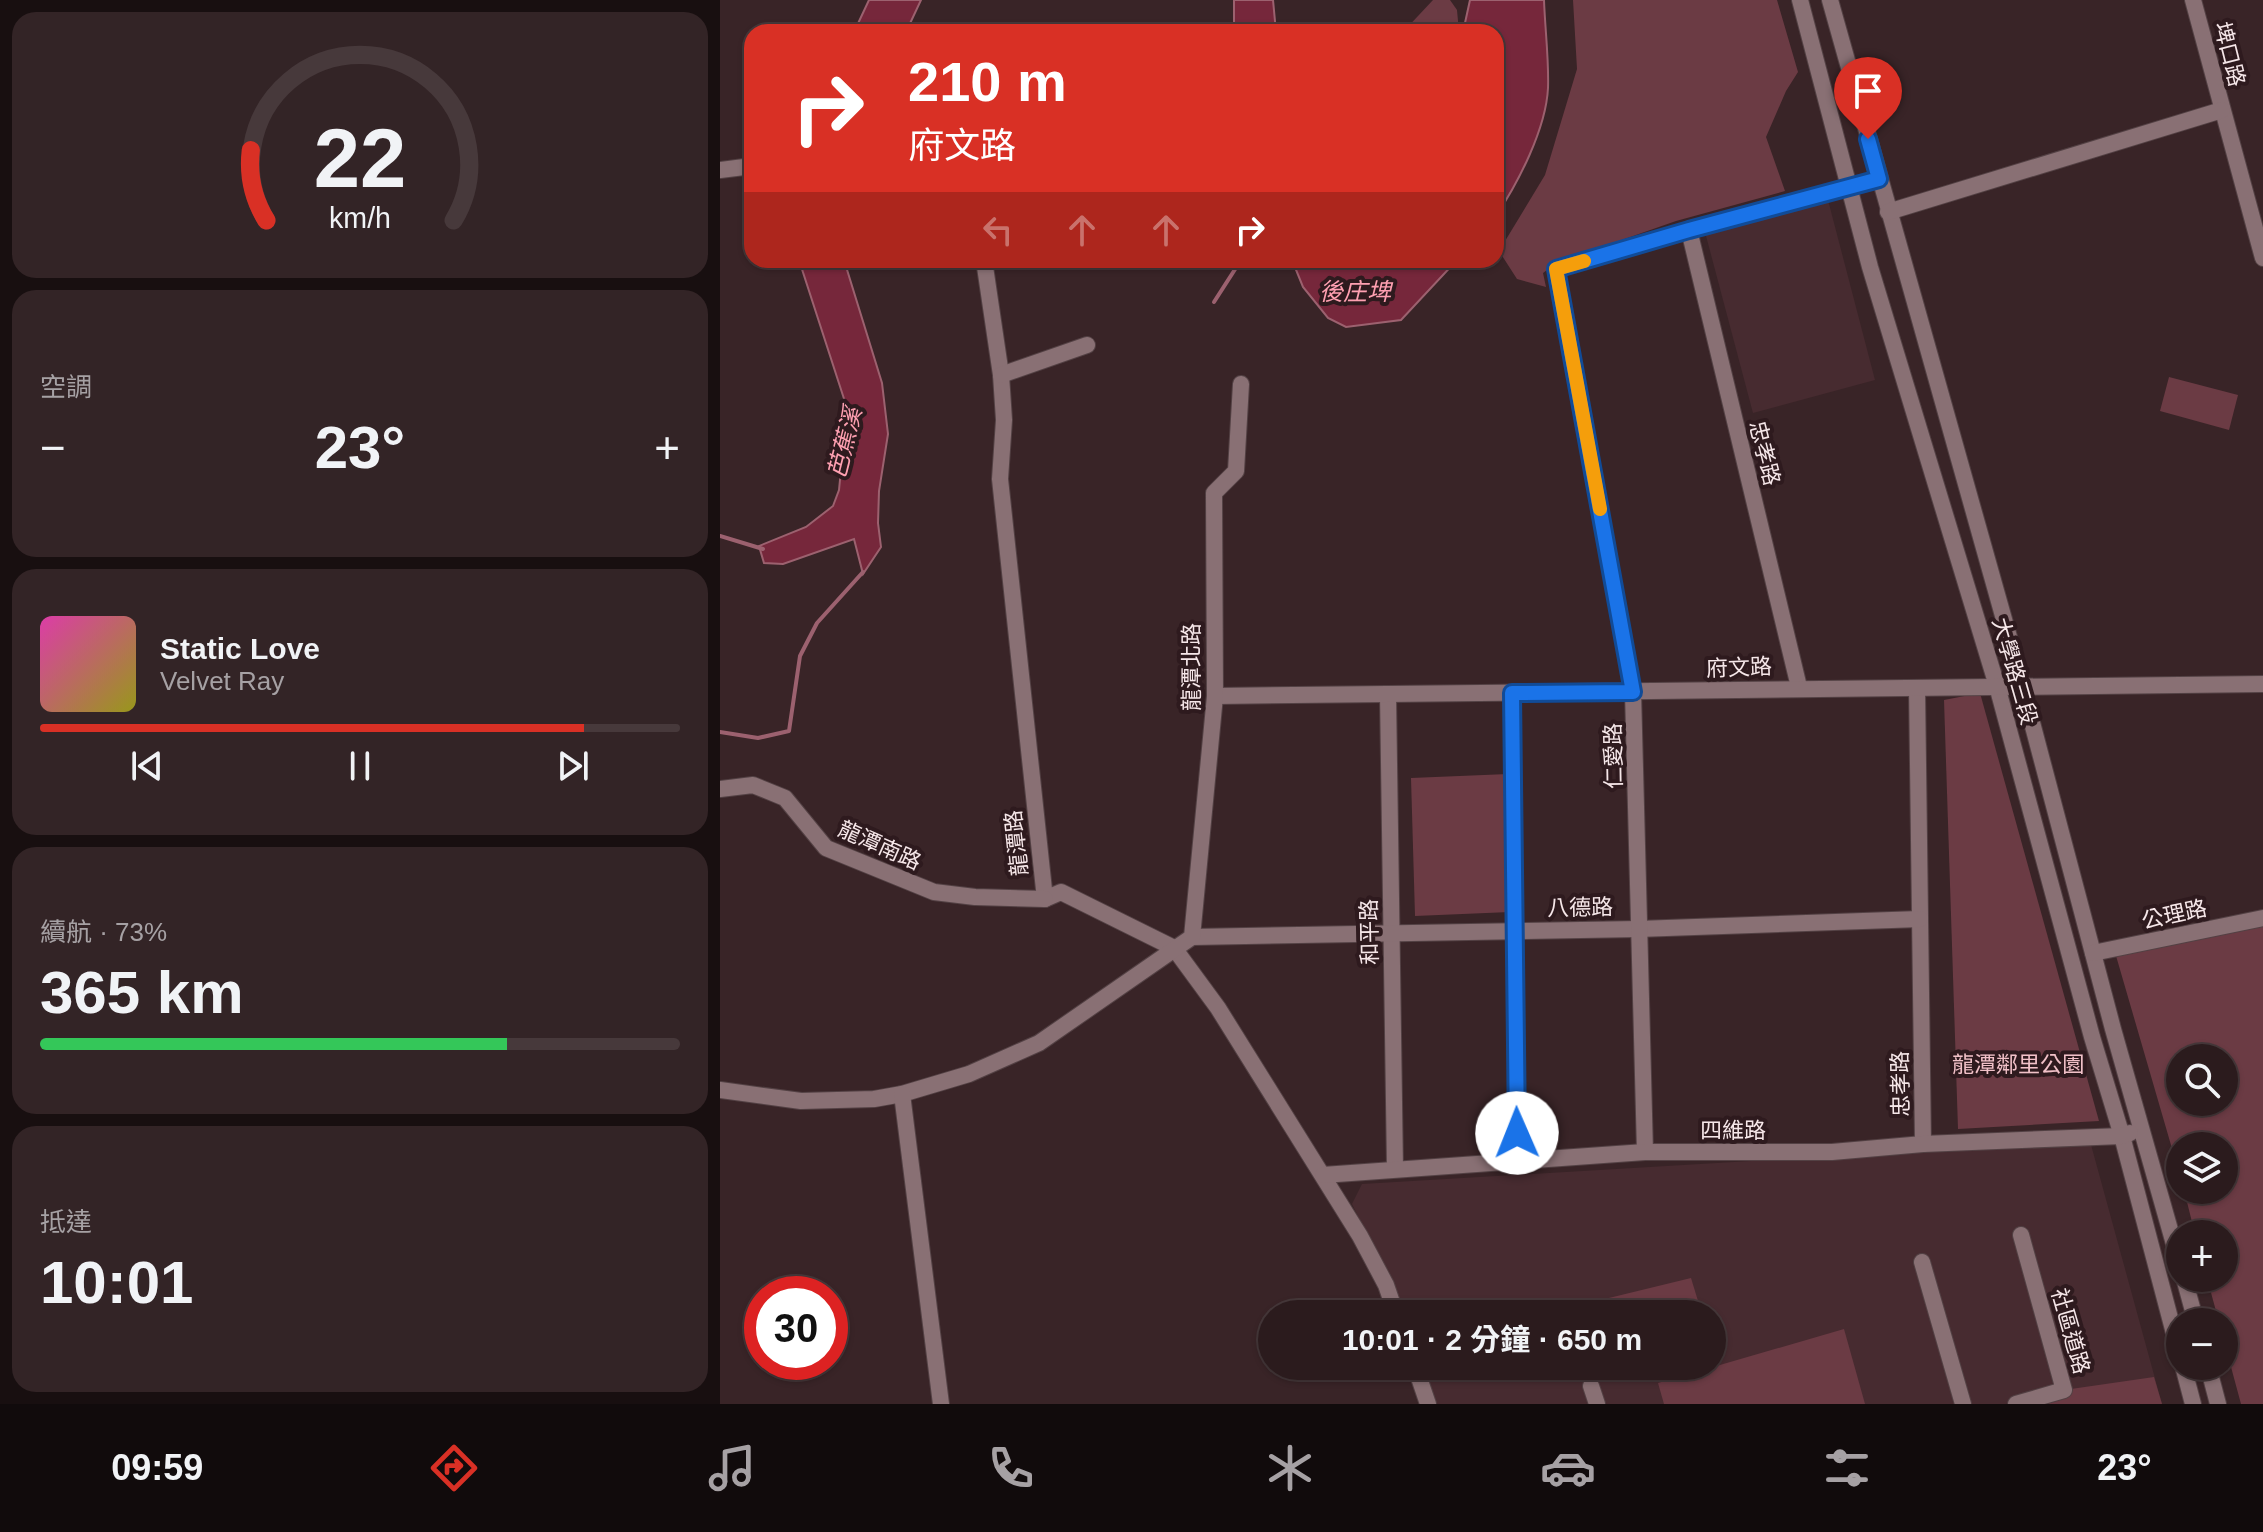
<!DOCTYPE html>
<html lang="zh-TW">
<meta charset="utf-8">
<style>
:root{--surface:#2b1b1d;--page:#332426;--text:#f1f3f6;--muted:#a6a1a4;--line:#47393b;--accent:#d93025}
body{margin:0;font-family:Helvetica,"Noto Sans TC",sans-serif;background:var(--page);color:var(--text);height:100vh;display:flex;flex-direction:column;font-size:30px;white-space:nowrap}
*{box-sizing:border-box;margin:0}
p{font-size:26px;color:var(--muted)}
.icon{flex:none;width:44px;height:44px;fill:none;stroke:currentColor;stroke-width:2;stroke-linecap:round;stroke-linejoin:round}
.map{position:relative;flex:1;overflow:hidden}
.side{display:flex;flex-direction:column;gap:12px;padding:12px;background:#180f10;width:720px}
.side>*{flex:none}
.hud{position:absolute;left:24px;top:24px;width:760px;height:244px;border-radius:24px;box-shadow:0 2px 6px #0004,0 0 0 2px var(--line);background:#d93025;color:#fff;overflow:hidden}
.tools{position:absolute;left:1446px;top:1044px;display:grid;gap:16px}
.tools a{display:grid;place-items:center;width:72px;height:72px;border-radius:50%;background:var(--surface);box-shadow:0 2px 6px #0004,0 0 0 2px var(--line);font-size:40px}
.speed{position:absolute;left:24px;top:1276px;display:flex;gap:16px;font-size:40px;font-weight:700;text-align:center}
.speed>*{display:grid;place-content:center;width:104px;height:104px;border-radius:50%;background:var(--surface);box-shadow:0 2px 6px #0004,0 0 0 2px var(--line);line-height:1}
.speed .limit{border:12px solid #d22;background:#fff;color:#111}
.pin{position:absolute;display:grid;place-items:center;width:68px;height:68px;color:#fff;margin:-82px -34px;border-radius:50% 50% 50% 0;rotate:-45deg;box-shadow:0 0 8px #0007}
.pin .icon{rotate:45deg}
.me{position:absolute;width:88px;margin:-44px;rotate:359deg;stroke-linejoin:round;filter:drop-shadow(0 0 6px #0008)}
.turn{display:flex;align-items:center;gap:28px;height:168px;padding:0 32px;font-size:36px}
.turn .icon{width:104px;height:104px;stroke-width:2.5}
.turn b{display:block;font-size:56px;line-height:68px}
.lanes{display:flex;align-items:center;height:76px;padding:0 32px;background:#0003;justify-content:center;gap:40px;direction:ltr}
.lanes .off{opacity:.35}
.big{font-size:60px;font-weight:700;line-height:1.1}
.side .card{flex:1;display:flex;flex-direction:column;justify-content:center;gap:12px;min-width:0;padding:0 28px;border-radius:24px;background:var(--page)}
.side .dial{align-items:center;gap:0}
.dial svg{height:208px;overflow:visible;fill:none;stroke:var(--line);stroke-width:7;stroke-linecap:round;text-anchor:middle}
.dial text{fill:var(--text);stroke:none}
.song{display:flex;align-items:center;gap:24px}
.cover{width:96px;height:96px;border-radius:12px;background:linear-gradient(135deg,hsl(320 70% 55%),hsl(60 70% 35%))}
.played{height:8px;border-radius:4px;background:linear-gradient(90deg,var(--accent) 85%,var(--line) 85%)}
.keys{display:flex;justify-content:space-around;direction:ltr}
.heat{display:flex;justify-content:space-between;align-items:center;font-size:44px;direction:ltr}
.charge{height:12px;border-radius:6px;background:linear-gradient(90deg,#34c759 73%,var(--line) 0)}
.trip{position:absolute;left:538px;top:1300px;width:468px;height:80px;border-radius:40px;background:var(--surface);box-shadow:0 2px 6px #0004,0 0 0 2px var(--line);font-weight:700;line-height:80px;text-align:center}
.menu{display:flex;height:128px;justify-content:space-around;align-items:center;background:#110b0c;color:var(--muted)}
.menu .icon{width:56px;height:56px}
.menu .on{color:var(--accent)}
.menu b{font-size:36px;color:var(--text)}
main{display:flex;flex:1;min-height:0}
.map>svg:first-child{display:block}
.built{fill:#472b30}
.green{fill:#6b3b44;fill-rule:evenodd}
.water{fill:#76273b;stroke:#9c616f;stroke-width:2}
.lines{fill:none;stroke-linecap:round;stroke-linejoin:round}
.stream{stroke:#9c616f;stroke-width:4}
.minor-casing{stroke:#534144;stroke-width:18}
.minor{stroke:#897074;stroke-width:16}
.route-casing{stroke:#114b97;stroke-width:20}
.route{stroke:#1a73e8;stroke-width:14}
.slow{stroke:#f59e0b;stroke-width:14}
.labels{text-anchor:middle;stroke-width:8;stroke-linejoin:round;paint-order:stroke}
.street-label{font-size:22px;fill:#f6e7e9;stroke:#2e1a1e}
.park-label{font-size:22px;fill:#f1c1c8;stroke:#2e1a1e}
.water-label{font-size:24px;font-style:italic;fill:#fea0b1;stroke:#2e1a1e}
</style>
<main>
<section class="side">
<div class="card dial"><svg viewBox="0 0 100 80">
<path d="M14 69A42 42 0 1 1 86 69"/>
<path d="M14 69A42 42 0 0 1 8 42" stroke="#d93025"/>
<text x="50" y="56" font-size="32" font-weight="700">22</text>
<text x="50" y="72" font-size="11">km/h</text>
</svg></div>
<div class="card"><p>空調</p>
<div class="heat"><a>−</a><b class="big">23°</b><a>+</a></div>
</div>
<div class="card">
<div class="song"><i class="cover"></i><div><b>Static Love</b><p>Velvet Ray</p></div></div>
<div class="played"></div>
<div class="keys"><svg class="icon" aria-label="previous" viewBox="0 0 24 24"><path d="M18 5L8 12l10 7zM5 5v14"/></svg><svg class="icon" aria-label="pause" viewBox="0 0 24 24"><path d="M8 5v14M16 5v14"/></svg><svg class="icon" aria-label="next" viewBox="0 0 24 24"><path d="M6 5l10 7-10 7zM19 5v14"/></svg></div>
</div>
<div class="card"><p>續航 · 73%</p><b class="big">365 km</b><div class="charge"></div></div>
<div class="card"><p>抵達</p><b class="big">10:01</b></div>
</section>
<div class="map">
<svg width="1543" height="1404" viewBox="0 0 1543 1404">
<rect width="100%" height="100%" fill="#392427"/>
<g class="built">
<path d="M 1108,200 L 1155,380 L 1033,413 L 985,232 Z"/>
<path d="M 1370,1141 L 1442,1404 L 715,1404 L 701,1366 L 992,1366 L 992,1314 L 683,1314 L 671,1283 L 632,1204 L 642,1184 Z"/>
</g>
<g class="green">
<path d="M 713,0 L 730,0 L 737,10 L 739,32 L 683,32 Z"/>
<path d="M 853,0 L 1057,0 L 1078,72 L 1066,91 L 1046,137 L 1065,191 L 956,221 L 836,263 L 823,273 L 826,287 L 797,279 L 779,251 L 825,175 L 857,69 Z"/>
<path d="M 1449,377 L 1518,395 L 1509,430 L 1440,411 Z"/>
<path d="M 1260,693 L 1379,1121 L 1238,1129 L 1224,700 Z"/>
<path d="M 788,774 L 790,912 L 695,916 L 691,778 Z"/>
<path d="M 1543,913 L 1543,1404 L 1521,1404 L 1504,1341 L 1504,1322 L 1499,1322 L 1487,1278 L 1504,1278 L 1504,1234 L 1475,1234 L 1464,1190 L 1504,1190 L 1504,1146 L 1460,1146 L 1460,1176 L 1392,942 ZM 1460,1058 L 1504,1058 L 1504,1102 L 1460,1102 Z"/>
<path d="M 971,1278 L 982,1314 L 858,1314 L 856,1306 Z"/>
<path d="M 1124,1329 L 1145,1404 L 944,1404 L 938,1383 Z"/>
<path d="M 1434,1377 L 1442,1404 L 1296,1404 L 1344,1390 Z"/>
</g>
<g class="water">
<path d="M 149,0 L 201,0 L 186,32 L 134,32 Z"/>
<path d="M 514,0 L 553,0 L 556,32 L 514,32 Z"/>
<path d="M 750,0 L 824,0 C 825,29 829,59 828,88 C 826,129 798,183 776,216 L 776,32 L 743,32 Z"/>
<path d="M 79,260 L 124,260 L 162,383 L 168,434 L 159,491 L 158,523 L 161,547 L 143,574 L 134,539 L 63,564 L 44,563 L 39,546 L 86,527 L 113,506 L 119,490 L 127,408 Z"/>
<path d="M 572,260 L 737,260 L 681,320 L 626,327 L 608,318 L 583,287 Z"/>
</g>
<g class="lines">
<g class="stream">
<path d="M 494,302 L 521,260"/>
<path d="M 0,536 L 43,549"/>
<path d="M 0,732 L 38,738 L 69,731 L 80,656 L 97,623 L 143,572"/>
</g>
<defs>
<g id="minor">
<path d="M 1080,0 L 1150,267 L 1277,686 L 1372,1037 L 1402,1136 L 1460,1356"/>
<path d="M 1110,0 L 1296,662 L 1393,1029 L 1460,1265"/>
<path d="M 1473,0 L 1543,258"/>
<path d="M 0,170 L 32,166"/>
<path d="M 1168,212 L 1502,110"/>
<path d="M 969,230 L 1079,687"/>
<path d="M 264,260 L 281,375 L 284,420 L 280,479 L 325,899 L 341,892 L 454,948 L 498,1008 L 640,1236 L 666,1285 L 676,1314"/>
<path d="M 281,375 L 367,345"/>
<path d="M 1197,688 L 1203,1144"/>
<path d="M 792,693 L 797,1162"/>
<path d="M 668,695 L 675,1169"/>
<path d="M 495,696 C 845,693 1194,685 1543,684"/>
<path d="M 0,789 L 33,785 L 65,798 L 106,848 L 214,892 L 255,897 L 325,899"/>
<path d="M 472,937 L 918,929 L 1200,919"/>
<path d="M 1373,953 L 1543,918"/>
<path d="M 0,1090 L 81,1101 L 154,1099 L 182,1094 L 249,1074 L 319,1043 L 472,937 L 495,696 L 494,493 L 516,471 L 521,384"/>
<path d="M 182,1094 L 221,1404"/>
<path d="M 925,1152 L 913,692 L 836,269 L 969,230 L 1159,179"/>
<path d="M 603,1175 L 925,1152 L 1112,1152 L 1203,1144 L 1402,1136 L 1410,1133"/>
<path d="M 1202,1262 L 1243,1404"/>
<path d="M 1464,1278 L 1476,1322"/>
<path d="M 695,1366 L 708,1404"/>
<path d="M 1463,1366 L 1473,1404"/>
<path d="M 1488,1366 L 1498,1404"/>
<path d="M 871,1386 L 877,1404"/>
<path d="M 1296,1404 L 1344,1390 L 1301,1235"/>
</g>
</defs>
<use href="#minor" class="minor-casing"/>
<use href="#minor" class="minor"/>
</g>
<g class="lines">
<defs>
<path id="route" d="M 797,1133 L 792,693 L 913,692 L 836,269 L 969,230 L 1159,179 L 1148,139"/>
</defs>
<use href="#route" class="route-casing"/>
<use href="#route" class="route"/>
<path class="slow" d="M 864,261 L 836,269 L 880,509"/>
</g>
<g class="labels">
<g class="street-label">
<text transform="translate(1510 54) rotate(76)" y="8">埤口路</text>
<text transform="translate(1045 453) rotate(76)" y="8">忠孝路</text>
<text transform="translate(471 667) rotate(-90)" y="8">龍潭北路</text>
<text transform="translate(1019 667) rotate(-2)" y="8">府文路</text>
<text transform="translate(1295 671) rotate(74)" y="8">大學路三段</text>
<text transform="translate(893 756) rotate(-91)" y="8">仁愛路</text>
<text transform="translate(296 843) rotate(-96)" y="8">龍潭路</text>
<text transform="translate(160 845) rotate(24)" y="8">龍潭南路</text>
<text transform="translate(860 907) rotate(-1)" y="8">八德路</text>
<text transform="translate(1454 914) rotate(-12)" y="8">公理路</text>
<text transform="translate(649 932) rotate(-91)" y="8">和平路</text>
<text transform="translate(1180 1084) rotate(-91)" y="8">忠孝路</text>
<text x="1013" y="1138">四維路</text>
<text transform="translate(1351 1331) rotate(74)" y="8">社區道路</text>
</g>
<g class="park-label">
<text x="1298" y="1072">龍潭鄰里公園</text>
</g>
<g class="water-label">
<text x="635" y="300">後庄埤</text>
<text transform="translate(125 443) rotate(-76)" y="8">芭蕉溪</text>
</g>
</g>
</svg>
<div class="tools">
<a><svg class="icon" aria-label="search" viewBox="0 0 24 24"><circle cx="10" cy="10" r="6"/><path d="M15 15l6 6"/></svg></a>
<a><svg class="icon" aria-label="layers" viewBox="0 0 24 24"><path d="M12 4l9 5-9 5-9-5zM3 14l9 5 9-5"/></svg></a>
<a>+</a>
<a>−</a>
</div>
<div class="speed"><div class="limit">30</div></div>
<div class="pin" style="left:1148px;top:139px;background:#d93025"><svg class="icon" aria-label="arrive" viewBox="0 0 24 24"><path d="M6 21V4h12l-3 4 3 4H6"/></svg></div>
<svg class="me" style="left:797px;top:1133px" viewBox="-20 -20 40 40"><circle r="19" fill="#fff"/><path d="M0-13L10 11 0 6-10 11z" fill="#1a73e8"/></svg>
<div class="trip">10:01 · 2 分鐘 · 650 m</div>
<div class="hud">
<div class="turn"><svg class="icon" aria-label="right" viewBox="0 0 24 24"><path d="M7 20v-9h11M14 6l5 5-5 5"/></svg><div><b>210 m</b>府文路</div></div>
<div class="lanes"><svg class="icon off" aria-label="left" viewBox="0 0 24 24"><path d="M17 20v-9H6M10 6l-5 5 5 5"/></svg><svg class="icon off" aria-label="ahead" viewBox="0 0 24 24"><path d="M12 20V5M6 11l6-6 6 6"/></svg><svg class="icon off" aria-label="ahead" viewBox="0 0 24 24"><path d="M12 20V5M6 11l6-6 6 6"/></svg><svg class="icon" aria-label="right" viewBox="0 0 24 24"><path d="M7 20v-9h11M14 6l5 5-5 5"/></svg></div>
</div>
</div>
</main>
<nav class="menu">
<b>09:59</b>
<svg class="icon on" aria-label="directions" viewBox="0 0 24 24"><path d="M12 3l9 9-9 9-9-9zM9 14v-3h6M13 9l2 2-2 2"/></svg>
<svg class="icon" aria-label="music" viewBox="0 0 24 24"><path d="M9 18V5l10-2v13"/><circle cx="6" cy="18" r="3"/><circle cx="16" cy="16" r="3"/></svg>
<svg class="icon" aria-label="phone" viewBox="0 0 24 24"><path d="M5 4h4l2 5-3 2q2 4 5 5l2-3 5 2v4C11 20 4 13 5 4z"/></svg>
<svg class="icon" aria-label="climate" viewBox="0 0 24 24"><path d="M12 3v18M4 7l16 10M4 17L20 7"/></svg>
<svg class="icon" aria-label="car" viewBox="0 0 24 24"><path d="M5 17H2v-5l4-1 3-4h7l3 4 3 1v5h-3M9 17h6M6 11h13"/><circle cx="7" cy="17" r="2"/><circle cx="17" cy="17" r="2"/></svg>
<svg class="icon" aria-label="filters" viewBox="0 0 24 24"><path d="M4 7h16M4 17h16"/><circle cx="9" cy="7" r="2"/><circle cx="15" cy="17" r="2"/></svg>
<b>23°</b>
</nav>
